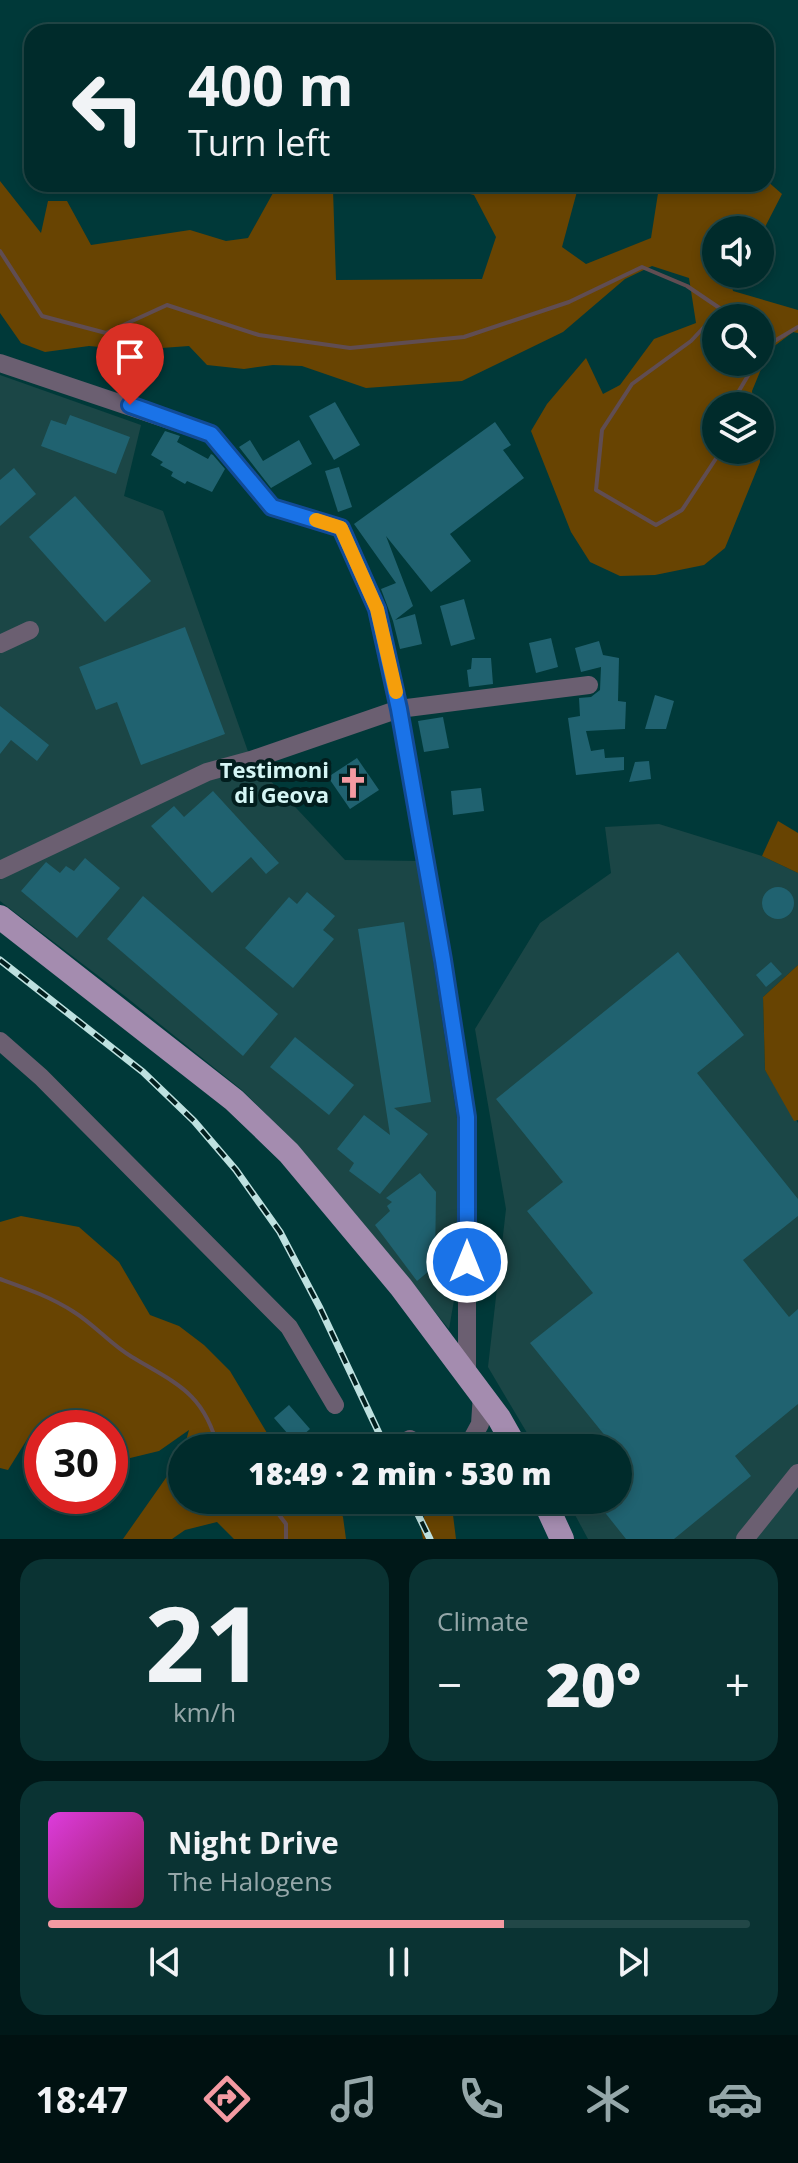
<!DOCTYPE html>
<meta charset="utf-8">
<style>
:root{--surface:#002b2b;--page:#0a3333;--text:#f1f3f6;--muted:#95a7a9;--line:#224747;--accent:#f49aa2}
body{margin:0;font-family:"Open Sans",sans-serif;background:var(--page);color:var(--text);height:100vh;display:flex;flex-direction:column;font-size:30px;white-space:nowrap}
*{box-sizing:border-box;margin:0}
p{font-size:26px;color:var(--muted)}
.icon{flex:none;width:44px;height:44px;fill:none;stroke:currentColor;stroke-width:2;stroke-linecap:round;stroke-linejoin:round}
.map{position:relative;height:1539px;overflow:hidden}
.sheet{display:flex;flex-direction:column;gap:20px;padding:20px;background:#001818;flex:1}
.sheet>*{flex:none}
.top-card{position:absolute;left:24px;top:24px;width:750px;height:168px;border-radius:24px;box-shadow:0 4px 12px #0003,0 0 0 2px var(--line);background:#002b2b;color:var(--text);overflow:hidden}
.controls{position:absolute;left:702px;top:216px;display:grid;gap:16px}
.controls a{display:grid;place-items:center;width:72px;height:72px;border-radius:50%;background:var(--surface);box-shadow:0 4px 12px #0003,0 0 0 2px var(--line);font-size:40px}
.speed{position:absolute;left:24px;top:1410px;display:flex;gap:16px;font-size:40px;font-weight:700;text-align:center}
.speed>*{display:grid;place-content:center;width:104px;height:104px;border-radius:50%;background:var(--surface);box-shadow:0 4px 12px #0003,0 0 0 2px var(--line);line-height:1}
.speed .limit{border:12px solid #d22;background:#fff;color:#111}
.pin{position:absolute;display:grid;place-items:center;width:68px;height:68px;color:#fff;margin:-82px -34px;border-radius:50% 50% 50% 0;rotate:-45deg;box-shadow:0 0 8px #0007}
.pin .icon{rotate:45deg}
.me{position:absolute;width:88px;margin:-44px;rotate:0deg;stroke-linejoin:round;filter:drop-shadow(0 0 6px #0008)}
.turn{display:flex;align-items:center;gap:28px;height:168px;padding:0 32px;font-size:36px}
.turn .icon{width:104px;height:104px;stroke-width:2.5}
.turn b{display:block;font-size:56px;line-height:68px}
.big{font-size:60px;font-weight:800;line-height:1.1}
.sheet .widget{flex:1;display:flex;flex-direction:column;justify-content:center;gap:12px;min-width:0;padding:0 28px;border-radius:24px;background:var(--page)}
.sheet .dial{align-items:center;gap:0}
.dial b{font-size:104px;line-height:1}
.song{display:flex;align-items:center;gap:24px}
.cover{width:96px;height:96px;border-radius:12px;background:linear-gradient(135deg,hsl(300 70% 55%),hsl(330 70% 35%))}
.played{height:8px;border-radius:4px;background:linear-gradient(90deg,var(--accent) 65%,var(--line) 65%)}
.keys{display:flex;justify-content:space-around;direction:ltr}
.heat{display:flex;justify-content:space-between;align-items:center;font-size:44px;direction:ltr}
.sheet .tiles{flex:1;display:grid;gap:20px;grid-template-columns:1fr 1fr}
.widget:last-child{grid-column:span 2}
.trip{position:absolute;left:168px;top:1434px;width:464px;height:80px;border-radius:40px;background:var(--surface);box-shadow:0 4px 12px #0003,0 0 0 2px var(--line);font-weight:800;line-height:80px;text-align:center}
.tabs{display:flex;height:128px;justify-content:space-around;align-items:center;background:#011;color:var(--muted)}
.tabs .icon{width:56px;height:56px}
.tabs .active{color:var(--accent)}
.tabs b{font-size:36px;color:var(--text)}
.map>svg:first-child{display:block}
.built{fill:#1b4646}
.green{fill:#684402;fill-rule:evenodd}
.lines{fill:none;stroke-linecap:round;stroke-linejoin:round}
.stream{stroke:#604d52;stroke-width:4}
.building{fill:#206270}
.minor{stroke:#6b5f71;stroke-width:18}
.major{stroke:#a48caf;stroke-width:24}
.rail-casing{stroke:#bee1e0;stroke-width:7}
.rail{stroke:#021e1e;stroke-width:4;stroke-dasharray:12;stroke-linecap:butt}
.route-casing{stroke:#114b97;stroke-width:20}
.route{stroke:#1a73e8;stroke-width:14}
.slow{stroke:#f59e0b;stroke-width:14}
.labels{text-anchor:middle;stroke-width:8;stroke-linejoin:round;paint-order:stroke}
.poi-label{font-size:22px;font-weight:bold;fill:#d5f6f5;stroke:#021e1e;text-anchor:end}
</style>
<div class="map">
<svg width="798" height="1539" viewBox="0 0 798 1539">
<rect width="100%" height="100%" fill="#003939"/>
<g class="built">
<path d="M 0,375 L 141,425 L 124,496 L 163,511 L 251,760 L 345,860 L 418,861 L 459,1131 L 461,1260 L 449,1329 L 296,1144 L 242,1090 L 126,997 L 0,901 Z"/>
<path d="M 659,824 L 762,856 L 798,873 L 798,965 L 763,997 L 765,1070 L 798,1123 L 798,1465 L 737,1539 L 588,1539 L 567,1500 L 618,1500 L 618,1448 L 536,1448 L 488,1367 L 506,1209 L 475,1029 L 540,923 L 611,873 L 605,827 Z"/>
<path d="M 798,1482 L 798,1539 L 755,1539 Z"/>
</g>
<g class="green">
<path d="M 766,180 L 782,194 L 765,227 L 756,230 L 716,230 L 716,274 L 729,274 L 733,291 L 798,310 L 798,333 L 793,332 L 769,350 L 752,391 L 754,406 L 716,406 L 716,450 L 759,450 L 760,462 L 725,548 L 704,565 L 655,575 L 620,576 L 590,562 L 571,532 L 531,431 L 547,404 L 586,358 L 603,394 L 620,385 L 654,339 L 696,323 L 689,278 L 652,266 L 625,279 L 563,332 L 462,381 L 366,388 L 302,366 L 273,365 L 244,369 L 207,365 L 189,346 L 134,350 L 89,346 L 45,352 L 21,343 L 0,313 L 0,181 L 41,233 L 48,201 L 67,201 L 91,245 L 190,230 L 226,241 L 248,238 L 278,184 L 329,184 L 333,190 L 336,280 L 482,279 L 496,237 L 474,195 L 437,186 L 415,189 L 414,184 L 579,184 L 562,247 L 586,264 L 651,238 L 659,187 L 662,184 L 766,184 ZM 716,318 L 760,318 L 760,362 L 716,362 Z"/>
<path d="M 778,821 L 798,833 L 798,873 L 762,856 Z"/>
<path d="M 798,965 L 798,1120 L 794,1121 L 765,1070 L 763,997 Z"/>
<path d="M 21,1216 L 79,1227 L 119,1262 L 150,1315 L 179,1326 L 204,1345 L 230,1371 L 276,1448 L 184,1448 L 189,1430 L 159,1451 L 122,1460 L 110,1449 L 110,1428 L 76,1428 L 63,1422 L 31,1433 L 8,1470 L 0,1468 L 0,1222 Z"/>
<path d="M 182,1455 L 182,1500 L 334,1500 L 343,1517 L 346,1539 L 234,1539 L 217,1522 L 185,1530 L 172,1539 L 123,1539 Z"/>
<path d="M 427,1504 L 453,1515 L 456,1539 L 423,1539 L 421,1530 Z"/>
</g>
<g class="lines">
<g class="stream">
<path d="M 0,251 L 42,316 L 106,333 L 167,305 L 259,335 L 350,348 L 464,337 L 569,302 L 642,267 L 687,286 L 721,309 L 691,341 L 632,384 L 602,430 L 596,490 L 656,525 L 682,510 L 717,457 L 719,450"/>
<path d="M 760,356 L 766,346 L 798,327"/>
<path d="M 730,406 L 756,362"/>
<path d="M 0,1279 C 25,1288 51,1297 74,1312 C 95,1325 111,1345 132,1357 C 177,1384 204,1393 218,1448"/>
<path d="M 268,1500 L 286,1524 L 286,1539"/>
</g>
</g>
<g class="building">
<path d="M 335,402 L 360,445 L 334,460 L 309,416 Z"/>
<path d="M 70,415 L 130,437 L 116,474 L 41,446 L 51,420 L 66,425 Z"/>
<path d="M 495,422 L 511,445 L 503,450 L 524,478 L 450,534 L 471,561 L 431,592 L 386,536 L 413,606 L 395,620 L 415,614 L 422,644 L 400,649 L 393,621 L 381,589 L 396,583 L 354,524 Z"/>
<path d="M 165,431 L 180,436 L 177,442 L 208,459 L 211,454 L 213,455 L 225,469 L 212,492 L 187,481 L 185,484 L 171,476 L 173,472 L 160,465 L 163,462 L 151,455 Z"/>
<path d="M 250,440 L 263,461 L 299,440 L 312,464 L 271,488 L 239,447 Z"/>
<path d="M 339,467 L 352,507 L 338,512 L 325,471 Z"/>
<path d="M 14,468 L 36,494 L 0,526 L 0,480 Z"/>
<path d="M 75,496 L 151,581 L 105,622 L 29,537 Z"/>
<path d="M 464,599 L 475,639 L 451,646 L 440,606 Z"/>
<path d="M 185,627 L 225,734 L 141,765 L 117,702 L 96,710 L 79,667 Z"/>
<path d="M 551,638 L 558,667 L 536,673 L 529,643 Z"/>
<path d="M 599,641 L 603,655 L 619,658 L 618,701 L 626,702 L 625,729 L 586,731 L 591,751 L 604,749 L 605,758 L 624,757 L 624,770 L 576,775 L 568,718 L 580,716 L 579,698 L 591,697 L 600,690 L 601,667 L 581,672 L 575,648 Z"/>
<path d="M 472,658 L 491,658 L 493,684 L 469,687 L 467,670 L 471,669 Z"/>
<path d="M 655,695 L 674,701 L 666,729 L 645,729 Z"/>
<path d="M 0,706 L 49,745 L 37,761 L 11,740 L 0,754 Z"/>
<path d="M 443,717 L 449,748 L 424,752 L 418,721 Z"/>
<path d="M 357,758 L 379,790 L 350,809 L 328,777 Z"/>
<path d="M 649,761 L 651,779 L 629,782 L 635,762 Z"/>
<path d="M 481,788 L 484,811 L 453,815 L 451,791 Z"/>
<path d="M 213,791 L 279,863 L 266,874 L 251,857 L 212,893 L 151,826 L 174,806 L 184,817 Z"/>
<path d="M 85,858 L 120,888 L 77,938 L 21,891 L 46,862 L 60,873 L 66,866 L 74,871 Z"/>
<circle cx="778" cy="903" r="16"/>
<path d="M 307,892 L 335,916 L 323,930 L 334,939 L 293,988 L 245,948 L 289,897 L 297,904 Z"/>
<path d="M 143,896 L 278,1014 L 243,1056 L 107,939 Z"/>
<path d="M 404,922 L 431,1102 L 394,1108 L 428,1134 L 380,1194 L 349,1171 L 354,1163 L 337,1149 L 364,1115 L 390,1135 L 358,929 Z"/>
<path d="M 678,952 L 744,1035 L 697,1073 L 798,1199 L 798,1216 L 743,1260 L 789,1317 L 798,1309 L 798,1404 L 735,1456 L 751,1476 L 674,1539 L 626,1539 L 595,1500 L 618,1500 L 618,1480 L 632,1469 L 618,1452 L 618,1448 L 615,1448 L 530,1343 L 593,1293 L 527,1211 L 563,1182 L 496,1099 Z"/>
<path d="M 771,962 L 782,974 L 766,987 L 756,975 Z"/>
<path d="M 295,1037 L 354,1085 L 329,1115 L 270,1067 Z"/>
<path d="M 420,1173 L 436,1192 L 435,1266 L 417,1281 L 375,1225 L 390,1211 L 387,1206 L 392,1202 L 386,1198 Z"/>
<path d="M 289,1405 L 310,1429 L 295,1442 L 274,1418 Z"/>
</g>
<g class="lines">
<g class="minor">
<path d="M 0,363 L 211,434 L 272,507 L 341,528 L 377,609 L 399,709 L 443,960 L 467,1117 L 467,1374"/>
<path d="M 0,644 L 30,630"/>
<path d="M 0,870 L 207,772 L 251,760 L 399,709 L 589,685"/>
<path d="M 0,1041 L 41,1077 L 289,1327 L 335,1405"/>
<path d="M 410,1439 L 426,1448"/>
<path d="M 467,1448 L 480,1424 L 482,1394"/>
<path d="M 745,1539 L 798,1473"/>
</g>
<g class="major">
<path d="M 0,917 L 234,1100 L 289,1153 L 401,1287 L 499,1418 L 516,1448"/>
<path d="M 544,1500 L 562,1539"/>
</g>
<defs>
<g id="rail">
<path d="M 0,960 L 143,1072 L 194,1121 L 236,1170 L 280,1232 L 320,1308 L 386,1448"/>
<path d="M 411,1500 L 430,1539"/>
</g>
</defs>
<use href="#rail" class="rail-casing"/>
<use href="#rail" class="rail"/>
</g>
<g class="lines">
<defs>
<path id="route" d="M 130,405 L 211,434 L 272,507 L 341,528 L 377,609 L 399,709 L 443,960 L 467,1117 L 467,1262"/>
</defs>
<use href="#route" class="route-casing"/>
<use href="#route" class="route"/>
<path class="slow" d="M 316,520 L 341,528 L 377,609 L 396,692"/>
</g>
<defs>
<symbol id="church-bare" viewBox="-9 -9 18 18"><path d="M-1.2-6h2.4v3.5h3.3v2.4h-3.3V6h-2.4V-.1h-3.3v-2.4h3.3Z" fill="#f49aa2" stroke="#021e1e" stroke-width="2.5" paint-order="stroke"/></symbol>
</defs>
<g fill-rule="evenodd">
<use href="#church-bare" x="331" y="761" width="44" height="44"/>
</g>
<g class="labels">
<g class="poi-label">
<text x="329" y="778">Testimoni<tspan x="329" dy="25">di Geova</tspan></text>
</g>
</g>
</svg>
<div class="controls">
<a><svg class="icon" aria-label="sound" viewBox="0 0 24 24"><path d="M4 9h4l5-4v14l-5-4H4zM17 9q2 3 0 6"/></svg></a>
<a><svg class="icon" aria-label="search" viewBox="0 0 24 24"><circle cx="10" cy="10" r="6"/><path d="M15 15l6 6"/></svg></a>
<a><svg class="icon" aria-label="layers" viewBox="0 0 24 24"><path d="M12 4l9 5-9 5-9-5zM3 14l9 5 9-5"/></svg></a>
</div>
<div class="speed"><div class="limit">30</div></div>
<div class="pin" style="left:130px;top:405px;background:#d93025"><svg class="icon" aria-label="arrive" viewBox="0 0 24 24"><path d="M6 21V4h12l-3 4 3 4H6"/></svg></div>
<svg class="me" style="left:467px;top:1262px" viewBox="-20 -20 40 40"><circle r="17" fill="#1a73e8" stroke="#fff" stroke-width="3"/><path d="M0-11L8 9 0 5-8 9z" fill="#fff"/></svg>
<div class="trip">18:49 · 2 min · 530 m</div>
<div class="top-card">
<div class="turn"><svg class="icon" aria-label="left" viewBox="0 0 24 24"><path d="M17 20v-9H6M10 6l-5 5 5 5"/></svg><div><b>400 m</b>Turn left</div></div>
</div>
</div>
<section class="sheet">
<div class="tiles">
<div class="widget dial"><b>21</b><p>km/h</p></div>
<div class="widget"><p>Climate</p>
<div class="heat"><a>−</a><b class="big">20°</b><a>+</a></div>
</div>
<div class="widget">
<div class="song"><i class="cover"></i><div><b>Night Drive</b><p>The Halogens</p></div></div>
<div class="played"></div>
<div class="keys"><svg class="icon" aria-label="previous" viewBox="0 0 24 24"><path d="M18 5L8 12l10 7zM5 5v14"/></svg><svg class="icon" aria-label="pause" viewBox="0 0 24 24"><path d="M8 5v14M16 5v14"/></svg><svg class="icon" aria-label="next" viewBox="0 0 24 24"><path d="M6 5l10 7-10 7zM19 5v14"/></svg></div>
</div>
</div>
</section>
<nav class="tabs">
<b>18:47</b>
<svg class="icon active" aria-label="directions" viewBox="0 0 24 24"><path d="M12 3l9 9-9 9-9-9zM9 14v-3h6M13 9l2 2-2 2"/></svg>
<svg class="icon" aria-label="music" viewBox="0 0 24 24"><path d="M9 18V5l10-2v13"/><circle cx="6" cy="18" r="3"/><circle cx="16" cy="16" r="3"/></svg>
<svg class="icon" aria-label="phone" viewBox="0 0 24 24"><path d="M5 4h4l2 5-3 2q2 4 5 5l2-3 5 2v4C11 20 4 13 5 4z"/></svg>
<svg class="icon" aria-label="climate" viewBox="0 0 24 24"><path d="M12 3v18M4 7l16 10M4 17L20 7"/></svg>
<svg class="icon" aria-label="car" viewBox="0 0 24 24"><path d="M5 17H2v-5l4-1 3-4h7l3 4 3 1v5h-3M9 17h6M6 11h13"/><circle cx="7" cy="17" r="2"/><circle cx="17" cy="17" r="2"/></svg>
</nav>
